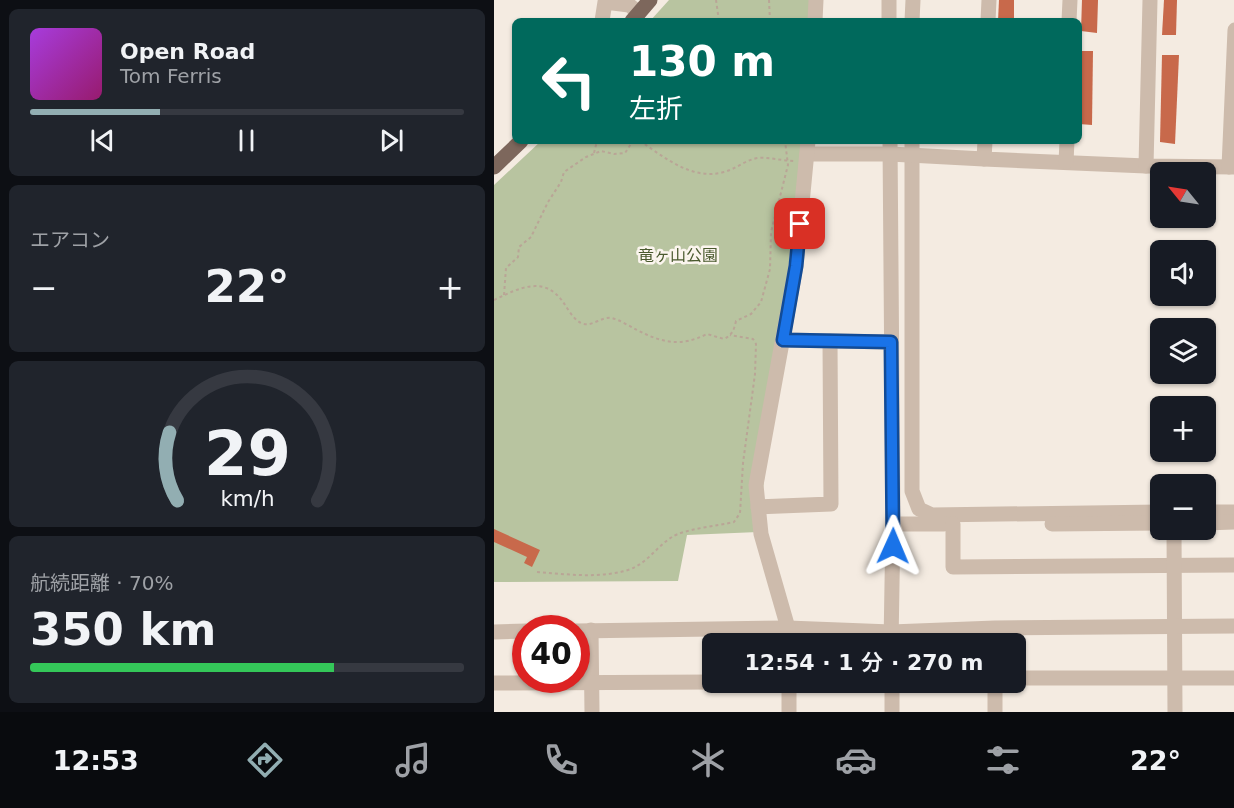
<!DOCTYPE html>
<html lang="ja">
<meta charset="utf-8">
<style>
:root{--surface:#171b24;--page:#20242c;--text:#f1f3f6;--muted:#9ea1a6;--line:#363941;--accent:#92aeb2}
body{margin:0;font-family:"DejaVu Sans","Noto Sans JP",sans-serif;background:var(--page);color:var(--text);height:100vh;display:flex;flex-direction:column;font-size:22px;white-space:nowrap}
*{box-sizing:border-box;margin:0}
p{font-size:20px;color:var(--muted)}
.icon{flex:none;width:33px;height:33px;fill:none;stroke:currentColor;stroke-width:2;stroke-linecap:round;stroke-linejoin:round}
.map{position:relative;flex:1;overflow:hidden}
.drawer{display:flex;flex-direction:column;gap:9px;padding:9px;background:#0d0f14;width:494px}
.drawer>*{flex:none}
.banner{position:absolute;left:18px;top:18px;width:570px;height:126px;border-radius:9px;box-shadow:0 2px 4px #0004;background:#00695c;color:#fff;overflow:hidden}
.needle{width:39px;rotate:300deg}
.fabs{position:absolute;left:656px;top:162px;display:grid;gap:12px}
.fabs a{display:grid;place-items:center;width:66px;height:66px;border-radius:9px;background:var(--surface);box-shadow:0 2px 4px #0004;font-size:30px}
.speed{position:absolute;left:18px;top:615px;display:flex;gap:12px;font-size:30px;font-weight:700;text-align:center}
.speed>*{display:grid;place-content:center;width:78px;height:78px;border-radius:50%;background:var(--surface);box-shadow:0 2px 4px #0004;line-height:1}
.speed .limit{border:9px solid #d22;background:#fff;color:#111}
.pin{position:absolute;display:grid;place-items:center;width:51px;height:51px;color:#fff;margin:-26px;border-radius:12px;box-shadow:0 3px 9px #0006}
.me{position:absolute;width:66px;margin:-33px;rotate:1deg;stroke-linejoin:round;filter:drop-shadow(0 0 4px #0008)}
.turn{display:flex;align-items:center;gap:21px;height:126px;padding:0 18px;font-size:27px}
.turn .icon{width:78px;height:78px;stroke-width:2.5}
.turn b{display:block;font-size:42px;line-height:51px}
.big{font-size:45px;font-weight:600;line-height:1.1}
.drawer .card{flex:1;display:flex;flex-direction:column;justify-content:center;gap:9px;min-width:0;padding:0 21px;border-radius:9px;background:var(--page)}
.drawer .dial{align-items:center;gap:0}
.dial svg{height:156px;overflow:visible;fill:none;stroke:var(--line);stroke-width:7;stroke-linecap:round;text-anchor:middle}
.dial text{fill:var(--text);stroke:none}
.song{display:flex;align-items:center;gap:18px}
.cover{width:72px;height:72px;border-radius:9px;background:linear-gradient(135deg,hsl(280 70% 55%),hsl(320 70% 35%))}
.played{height:6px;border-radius:3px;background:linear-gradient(90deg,var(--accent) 30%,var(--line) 30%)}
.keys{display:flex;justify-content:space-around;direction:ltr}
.heat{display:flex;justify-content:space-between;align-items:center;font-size:33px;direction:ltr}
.charge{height:9px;border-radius:4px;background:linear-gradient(90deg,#34c759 70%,var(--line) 0)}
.trip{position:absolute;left:208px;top:633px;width:324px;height:60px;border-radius:9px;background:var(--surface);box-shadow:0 2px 4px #0004;font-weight:600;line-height:60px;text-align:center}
.menu{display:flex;height:96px;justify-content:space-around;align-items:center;background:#090b0e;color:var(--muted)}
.menu .icon{width:42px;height:42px}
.menu .active{color:var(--accent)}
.menu b{font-size:27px;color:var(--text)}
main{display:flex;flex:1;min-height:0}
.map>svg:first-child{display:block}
.green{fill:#b8c4a0}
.building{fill:#c8694b}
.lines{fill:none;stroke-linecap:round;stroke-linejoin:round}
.path{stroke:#b9a596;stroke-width:2;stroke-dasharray:3 3;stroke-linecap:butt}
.minor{stroke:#cdbbac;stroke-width:15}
.major{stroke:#7d675c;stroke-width:15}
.route-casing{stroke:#114b97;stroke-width:15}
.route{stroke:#1a73e8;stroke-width:10}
.labels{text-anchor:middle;stroke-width:5;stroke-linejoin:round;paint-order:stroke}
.park-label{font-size:16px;fill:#4a5a2e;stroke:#fbf5ee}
</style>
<main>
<section class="drawer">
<div class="card">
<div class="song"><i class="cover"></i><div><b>Open Road</b><p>Tom Ferris</p></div></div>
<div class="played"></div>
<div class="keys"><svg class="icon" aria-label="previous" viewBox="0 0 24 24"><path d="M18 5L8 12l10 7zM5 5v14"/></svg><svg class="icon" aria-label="pause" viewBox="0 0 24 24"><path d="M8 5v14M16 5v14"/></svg><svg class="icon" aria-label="next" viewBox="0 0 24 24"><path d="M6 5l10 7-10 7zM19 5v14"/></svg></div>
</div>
<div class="card"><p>エアコン</p>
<div class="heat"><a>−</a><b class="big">22°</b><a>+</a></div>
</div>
<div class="card dial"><svg viewBox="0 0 100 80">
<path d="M14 69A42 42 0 1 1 86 69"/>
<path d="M14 69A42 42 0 0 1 10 34" stroke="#92aeb2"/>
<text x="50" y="56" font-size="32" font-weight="700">29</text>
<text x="50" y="72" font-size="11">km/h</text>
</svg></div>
<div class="card"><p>航続距離 · 70%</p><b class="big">350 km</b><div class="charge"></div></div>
</section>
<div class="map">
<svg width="741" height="712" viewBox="0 0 741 712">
<rect width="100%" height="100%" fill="#f4ebe1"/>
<g class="green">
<path d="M 175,0 L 317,0 L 316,21 L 156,21 Z"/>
<path d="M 47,141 L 309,141 L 264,532 L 193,535 L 184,581 L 0,582 L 0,185 Z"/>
</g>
<g class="building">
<path d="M 505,0 L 520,0 L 520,21 L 504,21 Z"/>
<path d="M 588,0 L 604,0 L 603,33 L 587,31 Z"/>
<path d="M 670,0 L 683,0 L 682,35 L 668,35 Z"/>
<path d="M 585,51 L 599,51 L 598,125 L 585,124 Z"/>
<path d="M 668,55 L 685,55 L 681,144 L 666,142 Z"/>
<path d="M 0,529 L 46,550 L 38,567 L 30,563 L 33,557 L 0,542 Z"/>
</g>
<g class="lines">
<g class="path">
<path d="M 222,0 L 225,21"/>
<path d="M 275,0 L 276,21"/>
<path d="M 146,141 C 170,157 198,181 230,172 C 242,169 251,160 264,158 C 276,157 288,161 301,161"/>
<path d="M 100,153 L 103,141"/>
<path d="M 10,295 L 12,268 L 24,257 L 25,247 L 37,237 L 54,202 L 67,182 L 70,172 L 92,157 L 107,151 L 120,154 L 131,153 L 139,141"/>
<path d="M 0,300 C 25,288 50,275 69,302 C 74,309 79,319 87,323 C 98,328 107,316 118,318 C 126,320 135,326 143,330 C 168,343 187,347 213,334 L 230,339 C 238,335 240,330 242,321 L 257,314 L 267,302 L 276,269 L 277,232 L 294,165 L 291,141"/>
<path d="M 43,572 C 73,574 104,579 134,570 C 153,564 162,547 178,537 C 190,529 223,526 240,522 L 246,513 L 249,463 L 261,374 L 262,344 L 259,339 L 236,335"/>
</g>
<g class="minor">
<path d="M 395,0 L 395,21"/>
<path d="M 108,21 L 111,2 L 135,5 L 145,13"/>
<path d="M 321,21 L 322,0"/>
<path d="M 418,21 L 419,0"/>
<path d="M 494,21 L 495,0"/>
<path d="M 575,21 L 576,0"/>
<path d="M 396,141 L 399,524 L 397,644"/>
<path d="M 418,141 L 418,491 L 425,509 L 438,515 L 666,512"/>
<path d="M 491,141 L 490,159 L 652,166 L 741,167"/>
<path d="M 313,154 L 396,154 L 490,159"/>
<path d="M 572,162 L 573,141"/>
<path d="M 652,166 L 656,0"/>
<path d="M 735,167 L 741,30"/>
<path d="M 289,340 L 397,342"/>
<path d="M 264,507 L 337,504 L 336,341"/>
<path d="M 711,512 L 741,512"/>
<path d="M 711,523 L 741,522"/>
<path d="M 399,524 L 450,524"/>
<path d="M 459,524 L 459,567 L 741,565"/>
<path d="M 558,524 L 666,523"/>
<path d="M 680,530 L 681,712"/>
<path d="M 97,630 L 98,712"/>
<path d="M 82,631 L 294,628 L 397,632 L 501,628 L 741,626"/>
<path d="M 0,632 L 32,631"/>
<path d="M 295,644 L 294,628 L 267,534 L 262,485 L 302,266 L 314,141"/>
<path d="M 522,678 L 741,678"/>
<path d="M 295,682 L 295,712"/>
<path d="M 398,682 L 398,712"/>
<path d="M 501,682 L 501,712"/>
<path d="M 0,683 L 219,682"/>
</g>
<g class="major">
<path d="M 138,21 L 156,0"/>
<path d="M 0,167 L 27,141"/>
</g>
</g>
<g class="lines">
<defs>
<path id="route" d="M 306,224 L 302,266 L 289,340 L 397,342 L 399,546"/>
</defs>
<use href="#route" class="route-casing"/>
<use href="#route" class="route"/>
</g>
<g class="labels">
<g class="park-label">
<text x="184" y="261">竜ヶ山公園</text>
</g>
</g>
</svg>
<div class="fabs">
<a><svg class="needle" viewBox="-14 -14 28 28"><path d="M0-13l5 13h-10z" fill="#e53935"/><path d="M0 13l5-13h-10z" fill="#9ea1a6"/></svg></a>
<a><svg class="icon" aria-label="sound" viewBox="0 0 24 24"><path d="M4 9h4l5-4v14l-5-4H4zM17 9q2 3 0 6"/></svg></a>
<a><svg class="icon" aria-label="layers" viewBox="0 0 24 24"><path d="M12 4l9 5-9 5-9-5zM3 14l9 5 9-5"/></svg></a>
<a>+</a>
<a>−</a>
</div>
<div class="speed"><div class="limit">40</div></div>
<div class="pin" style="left:306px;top:224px;background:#d93025"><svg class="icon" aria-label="arrive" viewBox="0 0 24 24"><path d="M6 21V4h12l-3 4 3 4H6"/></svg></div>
<svg class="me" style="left:399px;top:546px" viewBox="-20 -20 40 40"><path d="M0-17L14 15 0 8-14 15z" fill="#1a73e8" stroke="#fff" stroke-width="4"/></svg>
<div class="trip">12:54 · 1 分 · 270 m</div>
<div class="banner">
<div class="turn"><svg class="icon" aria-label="left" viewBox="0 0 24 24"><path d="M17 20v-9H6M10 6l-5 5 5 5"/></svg><div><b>130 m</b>左折</div></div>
</div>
</div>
</main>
<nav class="menu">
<b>12:53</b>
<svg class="icon active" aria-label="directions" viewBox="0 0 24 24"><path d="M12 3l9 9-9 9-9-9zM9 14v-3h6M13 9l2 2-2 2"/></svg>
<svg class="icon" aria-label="music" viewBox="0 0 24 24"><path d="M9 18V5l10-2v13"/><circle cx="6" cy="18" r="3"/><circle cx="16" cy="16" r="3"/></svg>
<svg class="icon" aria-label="phone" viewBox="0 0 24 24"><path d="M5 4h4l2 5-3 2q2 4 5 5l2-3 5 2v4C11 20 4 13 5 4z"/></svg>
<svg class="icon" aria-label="climate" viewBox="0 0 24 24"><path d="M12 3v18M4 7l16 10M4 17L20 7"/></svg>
<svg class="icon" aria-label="car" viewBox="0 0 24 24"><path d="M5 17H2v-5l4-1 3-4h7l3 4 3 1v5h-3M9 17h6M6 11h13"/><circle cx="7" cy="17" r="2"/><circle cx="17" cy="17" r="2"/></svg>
<svg class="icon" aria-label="filters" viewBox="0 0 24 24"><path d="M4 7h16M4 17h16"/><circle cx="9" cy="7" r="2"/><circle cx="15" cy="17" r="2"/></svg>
<b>22°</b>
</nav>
